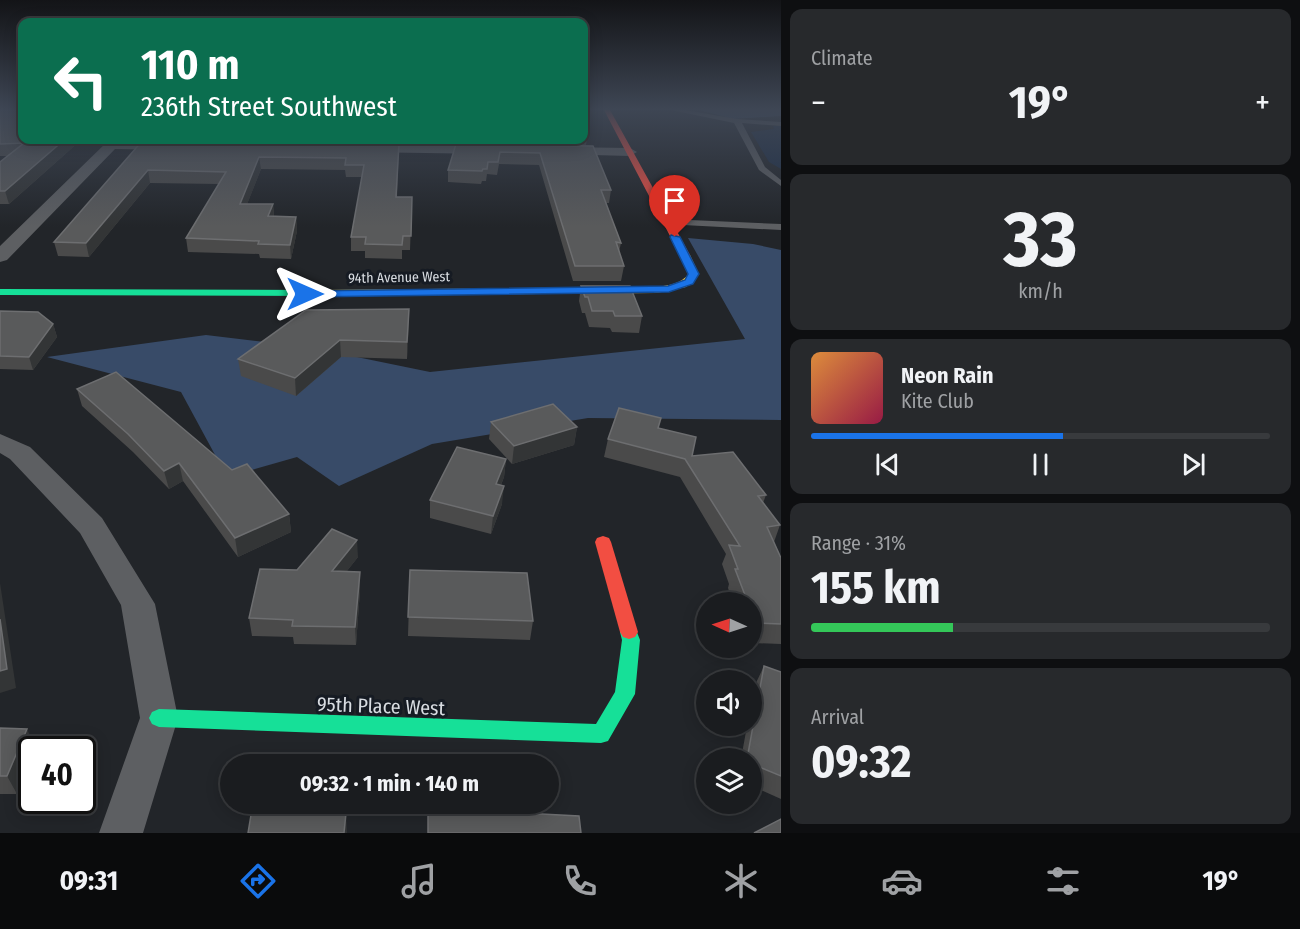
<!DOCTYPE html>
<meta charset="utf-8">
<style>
:root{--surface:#1a1c1f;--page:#27292c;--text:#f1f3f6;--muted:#9fa1a4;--line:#383a3d;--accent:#1a73e8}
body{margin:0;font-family:"Fira Sans Condensed",sans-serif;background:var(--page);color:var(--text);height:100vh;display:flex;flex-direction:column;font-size:22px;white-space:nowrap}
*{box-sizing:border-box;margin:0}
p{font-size:20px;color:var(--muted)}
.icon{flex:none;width:33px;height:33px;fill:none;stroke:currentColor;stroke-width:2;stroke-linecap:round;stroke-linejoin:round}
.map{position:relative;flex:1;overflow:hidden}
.side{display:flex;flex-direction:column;gap:9px;padding:9px;background:#0e0f11;width:519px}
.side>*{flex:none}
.top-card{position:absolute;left:18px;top:18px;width:570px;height:126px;border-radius:12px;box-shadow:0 3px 15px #0003,0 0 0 2px var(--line);background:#0b6e4f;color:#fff;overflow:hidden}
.needle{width:39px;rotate:273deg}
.tools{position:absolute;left:696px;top:592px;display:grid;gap:12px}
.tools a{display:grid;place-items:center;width:66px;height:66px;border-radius:50%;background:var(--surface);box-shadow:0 3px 15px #0003,0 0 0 2px var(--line);font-size:30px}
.speed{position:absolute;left:18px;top:736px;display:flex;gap:12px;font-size:30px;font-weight:700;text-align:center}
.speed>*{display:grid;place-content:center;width:78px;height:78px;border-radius:50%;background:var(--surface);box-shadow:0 3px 15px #0003,0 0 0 2px var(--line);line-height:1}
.speed .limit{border:3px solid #111;border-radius:9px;background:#fff;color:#111}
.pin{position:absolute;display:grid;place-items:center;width:51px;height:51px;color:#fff;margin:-62px -26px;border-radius:50% 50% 50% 0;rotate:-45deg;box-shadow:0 0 6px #0007}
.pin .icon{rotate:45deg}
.me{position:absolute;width:66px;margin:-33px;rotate:90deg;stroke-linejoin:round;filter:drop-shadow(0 0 4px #0008)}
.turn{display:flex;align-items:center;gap:21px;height:126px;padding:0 24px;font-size:27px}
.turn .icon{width:78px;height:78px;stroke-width:2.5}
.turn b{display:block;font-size:42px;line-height:51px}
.big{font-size:45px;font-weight:700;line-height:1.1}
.side .widget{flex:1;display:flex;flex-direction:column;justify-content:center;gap:9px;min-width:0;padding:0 21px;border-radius:12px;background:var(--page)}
.side .dial{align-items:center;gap:0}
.dial b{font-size:78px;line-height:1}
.song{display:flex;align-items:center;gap:18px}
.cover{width:72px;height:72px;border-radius:9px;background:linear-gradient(135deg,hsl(30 70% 55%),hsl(340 70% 35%))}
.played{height:6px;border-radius:3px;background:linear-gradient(90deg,var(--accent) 55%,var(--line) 55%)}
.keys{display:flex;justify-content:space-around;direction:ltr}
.heat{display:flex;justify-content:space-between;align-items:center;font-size:33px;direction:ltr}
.charge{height:9px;border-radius:4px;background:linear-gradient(90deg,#34c759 31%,var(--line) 0)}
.trip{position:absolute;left:220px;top:754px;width:339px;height:60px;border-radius:30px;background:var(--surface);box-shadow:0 3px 15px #0003,0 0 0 2px var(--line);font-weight:700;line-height:60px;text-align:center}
.tabs{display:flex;height:96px;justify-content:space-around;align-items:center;background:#0a0b0c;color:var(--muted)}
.tabs .icon{width:42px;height:42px}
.tabs .current{color:var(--accent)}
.tabs b{font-size:27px;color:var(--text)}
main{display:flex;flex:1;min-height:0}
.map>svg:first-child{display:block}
.green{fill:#1c2d46}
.forest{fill:#384b68}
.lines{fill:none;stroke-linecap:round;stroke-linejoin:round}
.lane{fill:#5d5f62;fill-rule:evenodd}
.street{fill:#5d5f62;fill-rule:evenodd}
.fast{fill:#16e098;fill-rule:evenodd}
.slow{fill:#ffcf43;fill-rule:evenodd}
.jam{fill:#f24e42;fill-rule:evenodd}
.wall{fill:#4a4a4a}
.shaded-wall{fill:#333536}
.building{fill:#595a5b;stroke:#6d6e70;stroke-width:1.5}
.route{fill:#1a73e8;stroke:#114b97;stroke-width:1.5}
.labels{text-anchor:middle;stroke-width:6;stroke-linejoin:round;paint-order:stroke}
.far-street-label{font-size:14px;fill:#d8dce1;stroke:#161b23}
.near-street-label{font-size:20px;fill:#d8dce1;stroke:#161b23}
</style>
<main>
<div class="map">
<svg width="781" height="833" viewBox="0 0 781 833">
<rect width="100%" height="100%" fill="#222529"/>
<path class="green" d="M 773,126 L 781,126 L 781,169 L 769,162 L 751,132 L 774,129 Z"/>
<g class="forest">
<path d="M 699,110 L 781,110 L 781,116 L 733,119 Z"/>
<path d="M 688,238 L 753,244 L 781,250 L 781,420 L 588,418 L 432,444 L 339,486 L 297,457 L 227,477 L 181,392 L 47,357 L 206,335 L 308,347 L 430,372 L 745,339 Z"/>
</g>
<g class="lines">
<g class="lane">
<path d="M 671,110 L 685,110 L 737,119 L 781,122 L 781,126 L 742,123 L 765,167 L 781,180 L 781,186 L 759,170 L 734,123 Z"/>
<path d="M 667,219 L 781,224 L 781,230 L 664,224 L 662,222 Z"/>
</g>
<g class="street">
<path d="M 109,140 L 174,142 L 181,146 L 174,150 L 115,149 L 7,260 L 0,262 L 0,246 Z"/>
<path d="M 366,145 L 489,146 L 496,150 L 489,154 L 361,152 L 359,149 L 361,146 Z"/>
<path d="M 561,147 L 630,148 L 637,152 L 630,156 L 556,154 L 554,151 L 556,148 Z"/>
<path d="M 0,434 L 30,447 L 102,518 L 155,604 L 178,718 L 143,833 L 99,833 L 140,718 L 121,605 L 80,533 L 10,459 L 0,453 Z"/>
</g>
<g class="fast">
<path d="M 0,289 L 315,290 L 320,293 L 315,296 L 0,295 Z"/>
<path d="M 629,625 L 635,627 L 640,640 L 635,694 L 608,741 L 601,743 L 159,727 L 152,724 L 149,718 L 152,712 L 159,709 L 596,724 L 615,692 L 622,640 L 620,632 L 623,627 Z"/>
</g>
<path class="slow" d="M 685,252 L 690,255 L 699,274 L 686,287 L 657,293 L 315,296 L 310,293 L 315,290 L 657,287 C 670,285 680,284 689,274 L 680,255 Z"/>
<g class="jam">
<path d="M 604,110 L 610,110 L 690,255 L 689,257 L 681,257 L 680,255 Z"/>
<path d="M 603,536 L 609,538 L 611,542 L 638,632 L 635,637 L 629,639 L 623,637 L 620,632 L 595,542 L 597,538 Z"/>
</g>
</g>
<g class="wall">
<path d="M 0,110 L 22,140 L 81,140 L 9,204 L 0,204 L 0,162 L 8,156 L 0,156 Z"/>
<path d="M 584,123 L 588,133 L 586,145 L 459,143 L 459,140 L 584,140 Z"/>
<path d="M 143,140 L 399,143 L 397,197 L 412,197 L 410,250 L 402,250 L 402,259 L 365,258 L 365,251 L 351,251 L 351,237 L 362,177 L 346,177 L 345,170 L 261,169 L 247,204 L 273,204 L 274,216 L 296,217 L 297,231 L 291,259 L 260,258 L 259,254 L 188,252 L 186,238 L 219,184 L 150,183 L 89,257 L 58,256 L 54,242 Z"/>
<path d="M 223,140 L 400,140 L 400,142 Z"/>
<path d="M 456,144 L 593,146 L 611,190 L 609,203 L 606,203 L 621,243 L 619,252 L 624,266 L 621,281 L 573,281 L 539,165 L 499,164 L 497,175 L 487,174 L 486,181 L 482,181 L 481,184 L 448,182 L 448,170 Z"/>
<path d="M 581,286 L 642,316 L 639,333 L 612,332 L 610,328 L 589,327 L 585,313 L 582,313 L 579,301 Z"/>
<path d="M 409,309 L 407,359 L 341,357 L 296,396 L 241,376 L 238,359 Z"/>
<path d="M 0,311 L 53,324 L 57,337 L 33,370 L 0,369 Z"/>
<path d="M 77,389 L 289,514 L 291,532 L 238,557 L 183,481 L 169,489 L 133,452 L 82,406 Z"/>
<path d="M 491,422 L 577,427 L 574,445 L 512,464 L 489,439 Z"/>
<path d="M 658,428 L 692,456 L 766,495 L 763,503 L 780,525 L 774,542 L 781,558 L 781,644 L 752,643 L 752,603 L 733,603 L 728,588 L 729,584 L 722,564 L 726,554 L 680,477 L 604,457 L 608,439 Z"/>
<path d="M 506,459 L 504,477 L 501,485 L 502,504 L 491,534 L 430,518 L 430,500 Z"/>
<path d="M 358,557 L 346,572 L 360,590 L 356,645 L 294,644 L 293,637 L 252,636 L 249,618 L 297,570 Z"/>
<path d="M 410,570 L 533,621 L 530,640 L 408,636 Z"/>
<path d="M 764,666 L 781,672 L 781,799 L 752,786 L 752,759 L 741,759 L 747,726 L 752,726 L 752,704 L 755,685 Z"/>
<path d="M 0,728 L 36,748 L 17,794 L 0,794 Z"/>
</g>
<g class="shaded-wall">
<path d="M 64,140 L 81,140 L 9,204 L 5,191 Z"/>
<path d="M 259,157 L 261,169 L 242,217 L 240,204 Z"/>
<path d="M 148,170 L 150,183 L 89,257 L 86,243 Z"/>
<path d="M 273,204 L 274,218 L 268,216 Z"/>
<path d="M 296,217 L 297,231 L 291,259 L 290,245 Z"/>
<path d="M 409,309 L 409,325 L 407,359 L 407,342 Z"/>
<path d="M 53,324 L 57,337 L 33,370 L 29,357 Z"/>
<path d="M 340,340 L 341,357 L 296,396 L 295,378 Z"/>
<path d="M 577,427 L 574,445 L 512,464 L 514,446 Z"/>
<path d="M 506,459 L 504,477 L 494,502 L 496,484 Z"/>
<path d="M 179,463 L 183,481 L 169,489 L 164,471 Z"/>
<path d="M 504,486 L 502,504 L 491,534 L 493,516 Z"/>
<path d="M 289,514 L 291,532 L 238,557 L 235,538 Z"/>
<path d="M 357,540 L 358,557 L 333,589 L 332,571 Z"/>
<path d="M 360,572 L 360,590 L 356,645 L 355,627 Z"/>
<path d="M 0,583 L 16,688 L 0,693 Z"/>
<path d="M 27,729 L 36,748 L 35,750 L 32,750 L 32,759 L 17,794 L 7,776 Z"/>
<path d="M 346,813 L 347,833 L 344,833 Z"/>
</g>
<g class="building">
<path d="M 0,110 L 22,110 L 22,140 L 64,140 L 5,191 L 0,191 L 0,162 L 24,143 L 0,144 Z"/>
<path d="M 584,123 L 588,133 L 584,133 Z"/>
<path d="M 143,140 L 399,143 L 396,197 L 412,197 L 411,236 L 403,236 L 402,245 L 365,244 L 366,237 L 351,237 L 364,165 L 345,165 L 346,158 L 259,157 L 240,204 L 273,204 L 268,216 L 296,217 L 290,245 L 258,244 L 259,241 L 186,238 L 226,172 L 148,170 L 86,243 L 54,242 Z"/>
<path d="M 456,144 L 593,146 L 611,190 L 601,190 L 621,243 L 616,242 L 624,266 L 575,266 L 540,153 L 500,152 L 498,162 L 488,162 L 487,169 L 483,169 L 482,171 L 448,170 Z"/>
<path d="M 581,286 L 630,286 L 642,316 L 615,316 L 613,311 L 592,311 L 588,297 L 585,297 Z"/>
<path d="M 409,309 L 407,342 L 340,340 L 295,378 L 238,359 L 306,310 Z"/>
<path d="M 0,311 L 38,312 L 53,324 L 29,357 L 0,356 Z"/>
<path d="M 116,372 L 232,470 L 247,464 L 289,514 L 235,538 L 179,463 L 164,471 L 128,434 L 77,389 Z"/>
<path d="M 553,404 L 577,427 L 514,446 L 491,422 Z"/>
<path d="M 619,408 L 661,418 L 658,428 L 696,437 L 692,456 L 733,452 L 766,495 L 758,496 L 780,525 L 767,527 L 781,558 L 781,624 L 756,623 L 752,612 L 752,603 L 748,603 L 735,569 L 738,569 L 729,545 L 740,546 L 685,459 L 608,439 Z"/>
<path d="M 457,447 L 506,459 L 496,484 L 504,486 L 493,516 L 430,500 Z"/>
<path d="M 332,529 L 357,540 L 332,571 L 360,572 L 355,627 L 292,626 L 293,620 L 249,618 L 260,569 L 297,570 Z"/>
<path d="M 410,570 L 527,573 L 533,621 L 408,617 Z"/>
<path d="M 0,619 L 7,669 L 0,671 Z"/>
<path d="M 764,666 L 781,672 L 781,776 L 752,764 L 752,759 L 747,759 Z"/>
<path d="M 0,728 L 27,729 L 7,776 L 0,776 Z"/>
<path d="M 428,808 L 579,816 L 581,833 L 428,833 Z"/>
<path d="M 252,809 L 346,813 L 344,833 L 248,833 Z"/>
<path d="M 781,819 L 781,833 L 754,833 Z"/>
</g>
<linearGradient id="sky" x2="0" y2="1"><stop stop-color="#131417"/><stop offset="0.48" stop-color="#3e4654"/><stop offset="1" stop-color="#3e4654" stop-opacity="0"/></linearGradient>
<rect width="781" height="227" fill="url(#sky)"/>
<path class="route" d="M 671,235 L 680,237 L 699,274 L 693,284 L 669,292 L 305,297 L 300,294 L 305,291 L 668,286 L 685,280 L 688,274 L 670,237 Z"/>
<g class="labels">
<g class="far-street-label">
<text transform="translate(399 277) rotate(-1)" y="5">94th Avenue West</text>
</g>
<g class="near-street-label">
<text transform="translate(381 706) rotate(2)" y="7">95th Place West</text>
</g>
</g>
</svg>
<div class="tools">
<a><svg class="needle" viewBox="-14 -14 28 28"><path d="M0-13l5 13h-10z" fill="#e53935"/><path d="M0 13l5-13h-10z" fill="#9fa1a4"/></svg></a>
<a><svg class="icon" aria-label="sound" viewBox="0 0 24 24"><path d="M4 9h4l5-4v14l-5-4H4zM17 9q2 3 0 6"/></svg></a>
<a><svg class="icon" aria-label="layers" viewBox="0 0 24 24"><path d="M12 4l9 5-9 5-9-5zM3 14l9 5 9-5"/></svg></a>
</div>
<div class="speed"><div class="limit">40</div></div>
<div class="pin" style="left:675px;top:237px;background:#d93025"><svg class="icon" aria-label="arrive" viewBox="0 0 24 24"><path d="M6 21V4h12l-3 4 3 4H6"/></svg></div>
<svg class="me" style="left:305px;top:294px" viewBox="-20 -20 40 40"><path d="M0-17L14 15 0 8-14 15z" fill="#1a73e8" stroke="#fff" stroke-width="4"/></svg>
<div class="trip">09:32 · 1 min · 140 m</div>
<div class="top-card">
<div class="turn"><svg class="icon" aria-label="left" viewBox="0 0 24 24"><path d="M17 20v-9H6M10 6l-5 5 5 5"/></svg><div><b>110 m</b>236th Street Southwest</div></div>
</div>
</div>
<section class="side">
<div class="widget"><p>Climate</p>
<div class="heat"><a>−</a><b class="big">19°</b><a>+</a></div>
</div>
<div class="widget dial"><b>33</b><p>km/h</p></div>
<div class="widget">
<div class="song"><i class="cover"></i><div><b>Neon Rain</b><p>Kite Club</p></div></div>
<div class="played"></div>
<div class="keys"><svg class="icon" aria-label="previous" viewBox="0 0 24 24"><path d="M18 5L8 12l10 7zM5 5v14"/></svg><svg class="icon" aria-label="pause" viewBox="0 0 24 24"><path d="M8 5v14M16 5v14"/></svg><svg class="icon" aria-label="next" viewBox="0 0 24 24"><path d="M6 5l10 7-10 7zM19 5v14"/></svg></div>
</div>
<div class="widget"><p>Range · 31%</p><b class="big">155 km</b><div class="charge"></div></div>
<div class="widget"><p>Arrival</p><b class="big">09:32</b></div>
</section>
</main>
<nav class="tabs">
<b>09:31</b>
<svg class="icon current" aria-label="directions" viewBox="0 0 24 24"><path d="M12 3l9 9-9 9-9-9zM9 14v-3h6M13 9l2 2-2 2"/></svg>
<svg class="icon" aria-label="music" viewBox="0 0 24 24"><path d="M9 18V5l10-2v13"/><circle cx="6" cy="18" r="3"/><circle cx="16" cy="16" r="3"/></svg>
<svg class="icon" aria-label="phone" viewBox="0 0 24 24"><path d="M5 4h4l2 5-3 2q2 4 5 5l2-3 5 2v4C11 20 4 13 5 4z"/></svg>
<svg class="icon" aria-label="climate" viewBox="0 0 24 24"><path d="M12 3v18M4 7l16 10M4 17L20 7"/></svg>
<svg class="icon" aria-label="car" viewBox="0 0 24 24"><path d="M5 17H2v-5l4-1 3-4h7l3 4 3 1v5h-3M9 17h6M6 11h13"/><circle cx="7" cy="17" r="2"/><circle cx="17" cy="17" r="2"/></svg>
<svg class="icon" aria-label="filters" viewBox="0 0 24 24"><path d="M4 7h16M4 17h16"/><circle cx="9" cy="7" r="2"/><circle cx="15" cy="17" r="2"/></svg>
<b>19°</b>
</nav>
